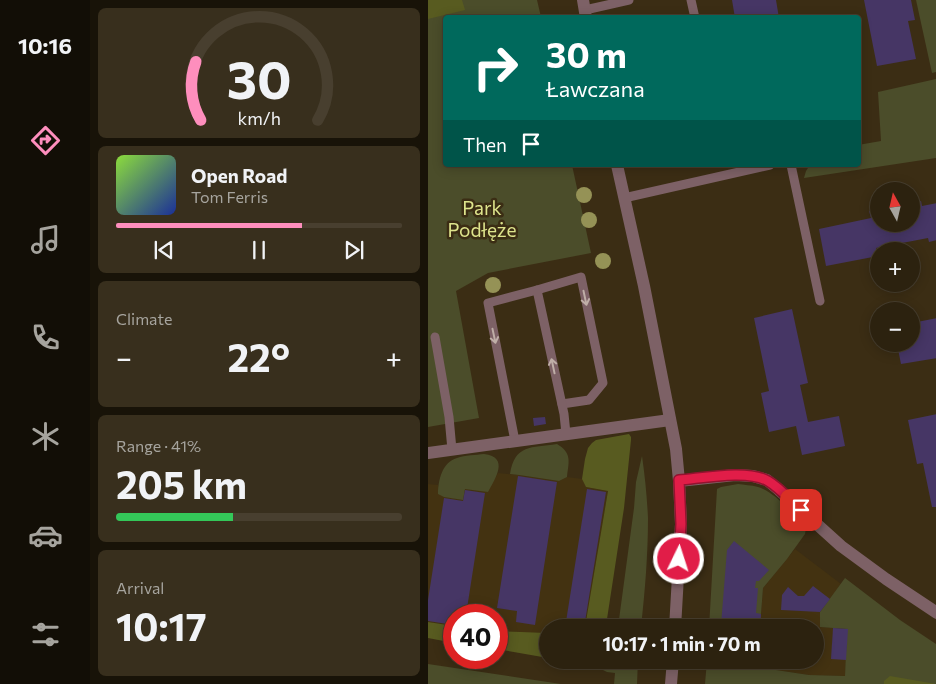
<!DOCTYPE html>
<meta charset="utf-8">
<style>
:root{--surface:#2c220f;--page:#382f1d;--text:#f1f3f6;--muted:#a6a49e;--line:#483f2f;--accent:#fe8ebd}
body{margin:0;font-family:Commissioner,sans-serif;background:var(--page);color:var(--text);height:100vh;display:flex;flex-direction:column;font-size:19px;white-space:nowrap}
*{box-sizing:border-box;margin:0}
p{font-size:16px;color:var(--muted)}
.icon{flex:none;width:28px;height:28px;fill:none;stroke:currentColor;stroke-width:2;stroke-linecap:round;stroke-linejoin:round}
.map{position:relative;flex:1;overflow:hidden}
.details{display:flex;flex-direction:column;gap:8px;padding:8px;background:#181308;width:338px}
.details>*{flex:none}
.guide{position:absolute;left:15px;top:15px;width:418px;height:152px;border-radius:5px;box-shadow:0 2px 12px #0003,0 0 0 1px var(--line);background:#00695c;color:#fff;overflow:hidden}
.needle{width:32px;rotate:352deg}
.fabs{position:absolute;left:442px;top:182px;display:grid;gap:10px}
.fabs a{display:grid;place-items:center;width:50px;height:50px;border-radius:50%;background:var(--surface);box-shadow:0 2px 12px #0003,0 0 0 1px var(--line);font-size:25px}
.speed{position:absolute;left:15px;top:604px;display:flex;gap:10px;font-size:25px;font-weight:700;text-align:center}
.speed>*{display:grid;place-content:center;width:65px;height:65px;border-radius:50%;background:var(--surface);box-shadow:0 2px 12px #0003,0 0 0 1px var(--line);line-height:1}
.speed .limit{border:8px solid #d22;background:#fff;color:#111}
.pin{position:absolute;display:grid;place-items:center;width:42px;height:42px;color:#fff;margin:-21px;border-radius:10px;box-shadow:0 2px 8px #0006}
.me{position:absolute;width:55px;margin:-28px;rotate:4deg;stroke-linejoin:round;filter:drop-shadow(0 0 4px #0008)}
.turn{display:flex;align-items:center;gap:18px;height:105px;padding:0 20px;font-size:22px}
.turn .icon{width:65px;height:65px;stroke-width:2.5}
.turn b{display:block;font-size:35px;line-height:42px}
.then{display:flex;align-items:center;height:48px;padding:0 20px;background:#0003;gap:10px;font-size:19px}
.big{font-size:38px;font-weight:700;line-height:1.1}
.details .card{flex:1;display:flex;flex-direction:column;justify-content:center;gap:8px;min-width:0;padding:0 18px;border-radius:8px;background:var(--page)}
.details .dial{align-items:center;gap:0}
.dial svg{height:130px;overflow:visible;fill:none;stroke:var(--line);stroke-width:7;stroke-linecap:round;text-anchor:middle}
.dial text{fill:var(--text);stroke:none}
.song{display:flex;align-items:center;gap:15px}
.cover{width:60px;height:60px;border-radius:8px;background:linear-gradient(135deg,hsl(90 70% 55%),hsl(230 70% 35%))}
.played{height:5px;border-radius:2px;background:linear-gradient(90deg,var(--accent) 65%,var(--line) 65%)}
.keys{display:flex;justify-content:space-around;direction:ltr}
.heat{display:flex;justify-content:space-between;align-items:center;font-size:28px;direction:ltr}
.charge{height:8px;border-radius:4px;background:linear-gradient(90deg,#34c759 41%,var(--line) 0)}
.trip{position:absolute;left:111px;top:619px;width:285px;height:50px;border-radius:25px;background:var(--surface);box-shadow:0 2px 12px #0003,0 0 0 1px var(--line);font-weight:700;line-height:50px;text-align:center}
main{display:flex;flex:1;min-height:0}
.dock{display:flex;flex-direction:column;width:90px;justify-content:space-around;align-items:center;background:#120e06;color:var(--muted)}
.dock .icon{width:35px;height:35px}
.dock .selected{color:var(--accent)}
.dock b{font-size:22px;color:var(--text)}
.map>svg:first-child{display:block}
.built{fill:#433211}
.green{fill:#4b4d2a}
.forest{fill:#585b20}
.building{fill:#463665}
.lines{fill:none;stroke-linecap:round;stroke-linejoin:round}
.service{stroke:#7d6166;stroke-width:9}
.pedestrian{stroke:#7d6166;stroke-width:12}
.minor{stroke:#7d6166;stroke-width:12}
.tertiary{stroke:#7d6166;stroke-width:12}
.tree{fill:#959256}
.oneway{stroke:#bfaea7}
.route-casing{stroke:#92132f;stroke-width:12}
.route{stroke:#e11d48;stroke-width:9}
.labels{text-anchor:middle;stroke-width:5;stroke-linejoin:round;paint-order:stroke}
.park-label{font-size:19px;fill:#dee48c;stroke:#3b2d14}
</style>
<main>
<nav class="dock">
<b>10:16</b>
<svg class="icon selected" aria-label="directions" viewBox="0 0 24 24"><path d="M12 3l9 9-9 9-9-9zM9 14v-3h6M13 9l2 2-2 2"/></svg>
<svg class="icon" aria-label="music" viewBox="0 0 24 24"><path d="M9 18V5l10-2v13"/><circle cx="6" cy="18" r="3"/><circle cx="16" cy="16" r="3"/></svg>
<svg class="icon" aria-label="phone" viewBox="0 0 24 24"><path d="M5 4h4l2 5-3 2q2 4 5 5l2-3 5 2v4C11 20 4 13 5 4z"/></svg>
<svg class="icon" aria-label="climate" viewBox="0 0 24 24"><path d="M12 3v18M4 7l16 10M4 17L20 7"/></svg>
<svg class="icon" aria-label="car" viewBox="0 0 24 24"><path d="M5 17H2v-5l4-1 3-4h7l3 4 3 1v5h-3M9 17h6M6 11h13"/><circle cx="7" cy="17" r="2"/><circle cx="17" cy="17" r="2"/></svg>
<svg class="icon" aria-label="filters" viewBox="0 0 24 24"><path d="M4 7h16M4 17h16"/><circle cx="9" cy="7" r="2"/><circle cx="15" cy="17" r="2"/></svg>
</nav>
<section class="details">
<div class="card dial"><svg viewBox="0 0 100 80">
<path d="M14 69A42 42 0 1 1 86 69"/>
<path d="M14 69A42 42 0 0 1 11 33" stroke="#fe8ebd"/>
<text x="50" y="56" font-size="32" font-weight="700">30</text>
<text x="50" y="72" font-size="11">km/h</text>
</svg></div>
<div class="card">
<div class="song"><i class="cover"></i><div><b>Open Road</b><p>Tom Ferris</p></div></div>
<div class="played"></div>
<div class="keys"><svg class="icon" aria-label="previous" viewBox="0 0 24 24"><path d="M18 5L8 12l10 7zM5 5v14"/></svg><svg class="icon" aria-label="pause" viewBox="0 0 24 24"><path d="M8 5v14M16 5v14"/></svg><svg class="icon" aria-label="next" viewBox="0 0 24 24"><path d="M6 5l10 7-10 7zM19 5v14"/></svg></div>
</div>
<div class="card"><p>Climate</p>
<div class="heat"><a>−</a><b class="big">22°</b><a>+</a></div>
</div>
<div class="card"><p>Range · 41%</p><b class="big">205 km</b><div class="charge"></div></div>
<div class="card"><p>Arrival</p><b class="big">10:17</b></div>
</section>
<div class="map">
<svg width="509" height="684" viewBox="0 0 509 684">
<rect width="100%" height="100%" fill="#3b2d14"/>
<g class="built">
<path d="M 70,473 L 91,475 L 131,481 L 139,477 L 154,479 L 158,487 L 180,491 L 157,627 L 120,628 L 120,633 L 69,631 L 69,615 L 26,615 L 26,626 L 0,622 L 0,484 L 10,485 L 11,494 L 34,500 L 36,489 L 67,478 Z"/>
<path d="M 367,549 L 413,584 L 392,612 L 392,627 L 420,629 L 417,676 L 381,675 L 347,670 L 346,660 L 388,660 L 388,628 L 332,628 L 335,588 Z"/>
</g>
<g class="green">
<path d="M 0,0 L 109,0 L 113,17 L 18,18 L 18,165 L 144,165 L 163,253 L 60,273 L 28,291 L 51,418 L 0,427 Z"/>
<path d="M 488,0 L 508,0 L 508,72 L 504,73 Z"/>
<path d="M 508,79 L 508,158 L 376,178 L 378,171 L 382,165 L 430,165 L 430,145 L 453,141 L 450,92 Z"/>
<path d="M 129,444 C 144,453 141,461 139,477 L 131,481 L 91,475 L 82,474 C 87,444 103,448 129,444 Z"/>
<path d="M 56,454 C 82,457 67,479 60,492 L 37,489 L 35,500 L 16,497 L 10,494 C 10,481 14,462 29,458 C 37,455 48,455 56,454 Z"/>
<path d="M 214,456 C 217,477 219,497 220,518 C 220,555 217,591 213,627 L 190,627 L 206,508 L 208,482 Z"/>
<path d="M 310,484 C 316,485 323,485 330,487 C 349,493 364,514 378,528 L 377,534 L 359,559 L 335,588 L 332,627 L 281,628 L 289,489 L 293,487 Z"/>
<path d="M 417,578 L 472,620 L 508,644 L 508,684 L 277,684 L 279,660 L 346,660 L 348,670 L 381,675 L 417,676 L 419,629 L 392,627 L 392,612 Z"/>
<path d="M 174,660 L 210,660 L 209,684 L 186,684 L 187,673 L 179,672 L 173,669 L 172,663 Z"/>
<path d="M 0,664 L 133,684 L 0,684 Z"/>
</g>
<g class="forest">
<path d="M 0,0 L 34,0 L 37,10 L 0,19 Z"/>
<path d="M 201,434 L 203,437 L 203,440 L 196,508 L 179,619 L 175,627 L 157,627 L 180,491 L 158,487 L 154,479 L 157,459 L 160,448 L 164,443 L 168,440 Z"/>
<path d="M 0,622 L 26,626 L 26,643 L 0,638 Z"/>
<path d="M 69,631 L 120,633 L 120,658 L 69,649 Z"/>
<path d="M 462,676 L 508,684 L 456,684 L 456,681 Z"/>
</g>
<g class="building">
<path d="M 304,0 L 348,0 L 351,18 L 307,18 Z"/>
<path d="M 436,0 L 483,0 L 487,20 L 480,21 L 488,59 L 449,66 Z"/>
<path d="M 493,201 L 494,206 L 509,203 L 509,240 L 501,242 L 500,238 L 448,248 L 450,256 L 398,266 L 391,229 L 443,218 L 441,211 L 451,209 L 451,224 L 484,224 L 484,203 Z"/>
<path d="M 364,309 L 380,383 L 372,385 L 380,422 L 411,416 L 417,446 L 374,455 L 368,426 L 341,432 L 333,393 L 341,391 L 326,318 Z"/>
<path d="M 509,318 L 509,358 L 473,364 L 469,344 L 484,344 L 484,323 Z"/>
<path d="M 509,414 L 509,507 L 504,507 L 495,463 L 489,464 L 480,420 Z"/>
<path d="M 117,417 L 118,424 L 106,426 L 105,418 Z"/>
<path d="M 90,476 L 129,482 L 107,625 L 88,622 L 89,611 L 69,608 Z"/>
<path d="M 159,489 L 178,492 L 156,628 L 137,628 Z"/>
<path d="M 37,490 L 57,493 L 38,615 L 26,615 L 26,625 L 0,621 L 0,600 L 16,498 L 35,501 Z"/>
<path d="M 306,541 L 341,570 L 331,581 L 328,581 L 327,588 L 330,588 L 328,613 L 333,614 L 332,628 L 293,625 L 299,550 Z"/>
<path d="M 385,586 L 402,599 L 392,612 L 353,610 L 354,595 L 360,587 L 370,596 L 376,596 Z"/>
<path d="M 405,628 L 420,629 L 418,660 L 403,659 Z"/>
<rect x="388" y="639" width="2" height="17"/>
</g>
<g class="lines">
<g class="service">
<path d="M 263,0 L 267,18"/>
<path d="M 157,10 L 201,0"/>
<path d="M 363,165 L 392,301"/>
<path d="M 196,198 L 342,165"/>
<path d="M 109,290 L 153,277 L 175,383 L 161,400 L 134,404"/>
<path d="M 7,337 L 21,417 L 24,450"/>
<path d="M 87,441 L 60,303 L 109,290 L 136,414 L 138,434"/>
</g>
<path class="pedestrian" d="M 0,453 L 242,420"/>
<path class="minor" d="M 251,481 L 307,475 L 325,476 L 339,480 L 351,490 L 413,546 L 458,579 L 509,613"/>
<g class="tertiary">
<path d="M 155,0 L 158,18"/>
<path d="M 189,165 L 216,286 L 248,449 L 251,481 L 253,524 L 247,628"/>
<path d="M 243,684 L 245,660"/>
</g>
</g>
<g class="tree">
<circle cx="156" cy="195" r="8"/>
<circle cx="161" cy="220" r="8"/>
<circle cx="175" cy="261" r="8"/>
<circle cx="65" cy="285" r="8"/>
</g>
<defs><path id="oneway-shaft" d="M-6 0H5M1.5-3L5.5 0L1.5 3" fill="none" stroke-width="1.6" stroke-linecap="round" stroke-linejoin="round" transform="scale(1.25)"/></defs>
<g class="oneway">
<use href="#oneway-shaft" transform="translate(157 298) rotate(78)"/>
<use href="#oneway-shaft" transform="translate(66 336) rotate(78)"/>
<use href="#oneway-shaft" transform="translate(125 366) rotate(-102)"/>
</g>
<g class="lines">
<defs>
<path id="route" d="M 251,559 L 253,524 L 251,480 C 275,478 320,469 340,481 C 352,488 362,500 373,510"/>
</defs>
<use href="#route" class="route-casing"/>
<use href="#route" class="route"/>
</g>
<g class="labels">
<g class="park-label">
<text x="54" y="215">Park<tspan x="54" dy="22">Podłęże</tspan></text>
</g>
</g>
</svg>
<div class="fabs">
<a><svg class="needle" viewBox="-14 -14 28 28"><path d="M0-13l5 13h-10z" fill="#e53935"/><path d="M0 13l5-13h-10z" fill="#a6a49e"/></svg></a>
<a>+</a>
<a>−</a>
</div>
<div class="speed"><div class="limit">40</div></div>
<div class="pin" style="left:373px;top:510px;background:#d93025"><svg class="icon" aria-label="arrive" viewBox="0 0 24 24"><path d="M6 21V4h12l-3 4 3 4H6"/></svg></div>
<svg class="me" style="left:251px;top:559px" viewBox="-20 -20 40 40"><circle r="17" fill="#e11d48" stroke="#fff" stroke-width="3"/><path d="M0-11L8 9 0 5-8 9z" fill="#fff"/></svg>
<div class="trip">10:17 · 1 min · 70 m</div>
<div class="guide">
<div class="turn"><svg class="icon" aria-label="right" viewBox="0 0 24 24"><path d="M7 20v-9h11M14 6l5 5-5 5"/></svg><div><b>30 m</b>Ławczana</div></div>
<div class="then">Then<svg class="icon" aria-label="arrive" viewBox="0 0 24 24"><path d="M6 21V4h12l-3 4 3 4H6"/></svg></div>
</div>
</div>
</main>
